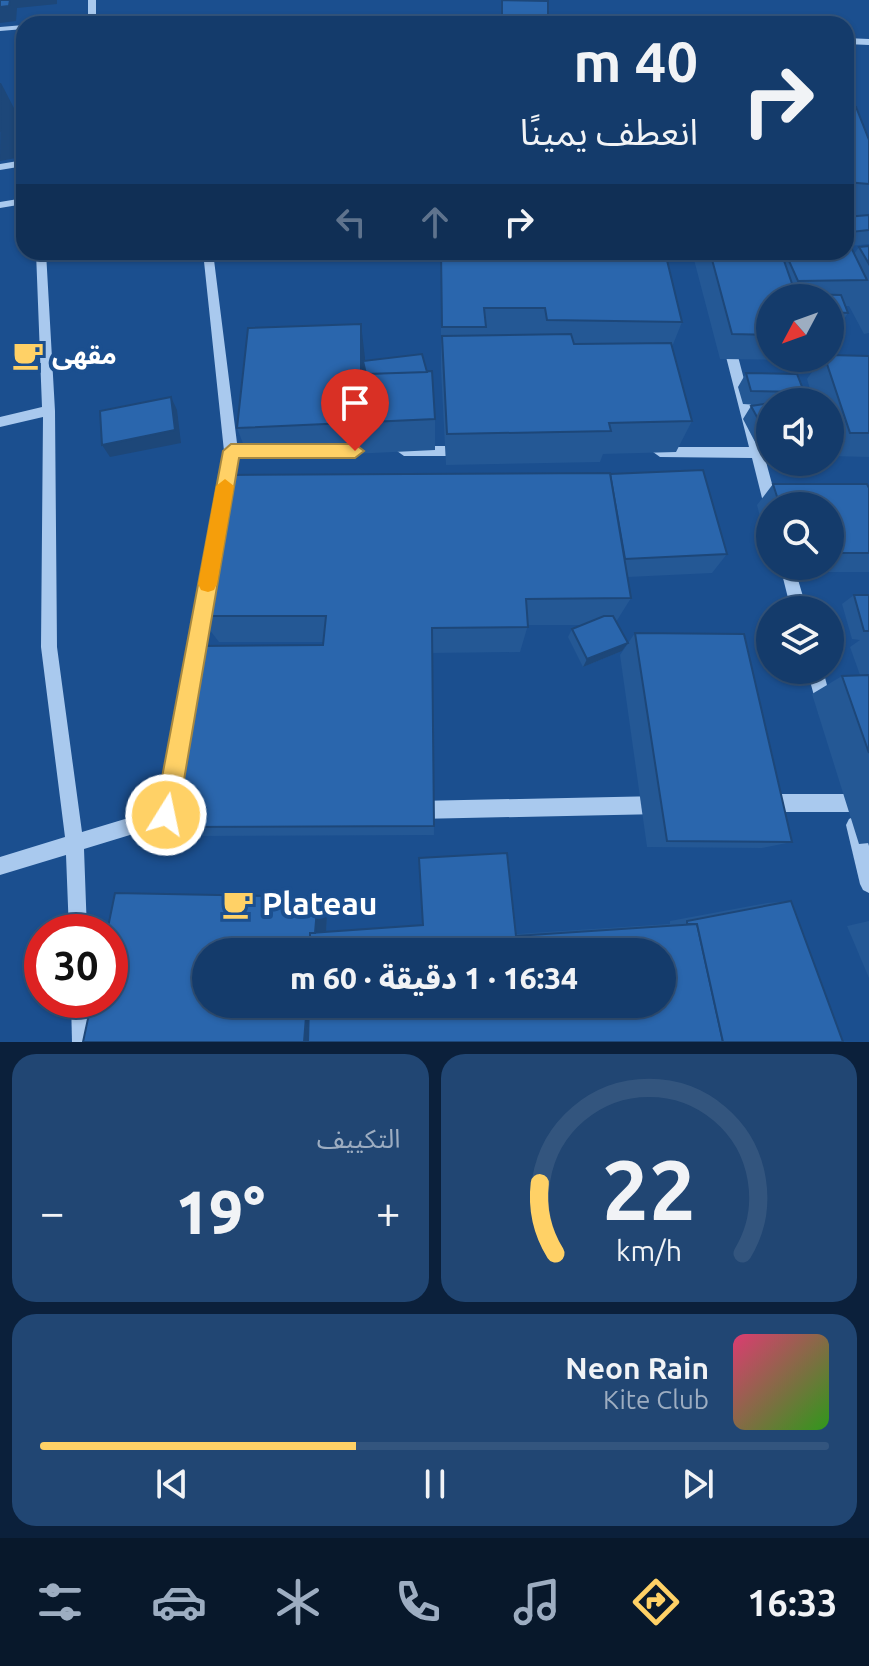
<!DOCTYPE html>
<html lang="ar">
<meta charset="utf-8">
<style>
:root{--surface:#143b6b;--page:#214673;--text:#f1f3f6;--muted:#9dadc1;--line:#33557e;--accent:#ffd166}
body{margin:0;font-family:Ubuntu,"Noto Sans Arabic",sans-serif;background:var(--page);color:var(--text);direction:rtl;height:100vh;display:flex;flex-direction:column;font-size:30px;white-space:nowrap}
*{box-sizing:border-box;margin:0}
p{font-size:26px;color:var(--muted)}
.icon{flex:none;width:44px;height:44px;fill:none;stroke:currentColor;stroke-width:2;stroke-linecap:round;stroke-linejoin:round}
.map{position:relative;height:1042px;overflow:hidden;direction:ltr}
.side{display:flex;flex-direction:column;gap:12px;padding:12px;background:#0b203b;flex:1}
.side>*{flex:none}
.top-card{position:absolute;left:16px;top:16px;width:838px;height:244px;border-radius:24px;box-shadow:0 2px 6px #0004,0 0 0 2px var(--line);direction:rtl;background:#143b6b;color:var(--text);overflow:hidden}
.needle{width:52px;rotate:229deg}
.buttons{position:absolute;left:756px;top:284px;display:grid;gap:16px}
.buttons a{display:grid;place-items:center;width:88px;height:88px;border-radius:50%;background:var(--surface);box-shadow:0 2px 6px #0004,0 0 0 2px var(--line);font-size:40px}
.speed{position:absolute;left:24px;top:914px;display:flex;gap:16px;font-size:40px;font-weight:700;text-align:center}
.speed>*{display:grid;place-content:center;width:104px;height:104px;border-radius:50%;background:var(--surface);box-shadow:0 2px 6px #0004,0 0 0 2px var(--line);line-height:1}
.speed .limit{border:12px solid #d22;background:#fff;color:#111}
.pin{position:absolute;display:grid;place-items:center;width:68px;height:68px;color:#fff;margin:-82px -34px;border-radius:50% 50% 50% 0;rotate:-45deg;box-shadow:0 0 8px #0007}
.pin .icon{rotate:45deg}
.me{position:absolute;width:88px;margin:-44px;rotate:10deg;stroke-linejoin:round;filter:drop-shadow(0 0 6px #0008)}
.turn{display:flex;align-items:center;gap:28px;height:168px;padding:0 24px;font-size:36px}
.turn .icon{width:104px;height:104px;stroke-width:2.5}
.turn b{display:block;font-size:56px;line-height:68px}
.lanes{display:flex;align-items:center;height:76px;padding:0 24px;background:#0003;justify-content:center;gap:40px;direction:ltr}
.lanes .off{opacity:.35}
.big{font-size:60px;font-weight:800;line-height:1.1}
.side .tile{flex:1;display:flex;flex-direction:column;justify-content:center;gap:12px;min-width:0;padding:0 28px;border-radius:24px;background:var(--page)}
.side .dial{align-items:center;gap:0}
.dial svg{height:208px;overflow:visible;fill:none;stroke:var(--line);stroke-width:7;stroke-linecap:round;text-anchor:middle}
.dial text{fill:var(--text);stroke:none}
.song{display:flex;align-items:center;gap:24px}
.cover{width:96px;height:96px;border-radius:12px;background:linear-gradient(135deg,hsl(340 70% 55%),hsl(110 70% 35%))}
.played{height:8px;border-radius:4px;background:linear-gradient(90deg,var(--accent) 40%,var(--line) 40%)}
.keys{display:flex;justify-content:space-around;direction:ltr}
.heat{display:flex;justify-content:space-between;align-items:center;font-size:44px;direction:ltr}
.side .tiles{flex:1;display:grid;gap:12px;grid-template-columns:1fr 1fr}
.tile:last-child{grid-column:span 2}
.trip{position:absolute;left:192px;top:938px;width:484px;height:80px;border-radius:40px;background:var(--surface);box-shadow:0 2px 6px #0004,0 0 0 2px var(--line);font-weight:800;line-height:80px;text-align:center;direction:rtl}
.dock{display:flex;height:128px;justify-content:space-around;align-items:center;background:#08182b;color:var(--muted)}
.dock .icon{width:56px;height:56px}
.dock .on{color:var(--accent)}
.dock b{font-size:36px;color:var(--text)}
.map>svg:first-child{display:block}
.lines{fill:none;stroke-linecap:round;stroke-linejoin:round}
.minor{fill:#a9c9ee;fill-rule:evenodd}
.wall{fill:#245895}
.shaded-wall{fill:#1d4779}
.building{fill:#2a66ad;stroke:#1d4779;stroke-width:2}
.route{fill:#ffd166;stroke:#a68842;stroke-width:2}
.slow{fill:#f59e0b}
.labels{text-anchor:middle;stroke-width:8;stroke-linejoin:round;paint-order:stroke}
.poi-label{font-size:26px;font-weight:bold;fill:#fff;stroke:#1b4f8f;text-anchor:start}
.near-poi-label{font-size:32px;font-weight:bold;fill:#fff;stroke:#1b4f8f;text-anchor:start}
</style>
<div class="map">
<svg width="869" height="1042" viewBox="0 0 869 1042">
<rect width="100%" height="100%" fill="#1b4f8f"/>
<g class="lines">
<g class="minor">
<path d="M 88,0 L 96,0 L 96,17 L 137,22 L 141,24 L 92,21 L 45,24 L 49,22 L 88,17 Z"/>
<path d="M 24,25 L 24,29 L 0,31 L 0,27 Z"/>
<path d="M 846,38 L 869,39 L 869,45 L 846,44 Z"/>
<path d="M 24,160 L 24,166 L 0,170 L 0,164 Z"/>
<path d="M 24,198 L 24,204 L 0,208 L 0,202 Z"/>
<path d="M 36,252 L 46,252 L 55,411 L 57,647 L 82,832 L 158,809 L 197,603 L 199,598 L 204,596 L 209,598 L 211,603 L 176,806 L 189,805 L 195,808 L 198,814 L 195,820 L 189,823 L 166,824 L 84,849 L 87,932 L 69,932 L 66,855 L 0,875 L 0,857 L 65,837 L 41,647 L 43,417 L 0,427 L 0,417 L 42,407 Z"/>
<path d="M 203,252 L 213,252 L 238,451 L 231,492 L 229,496 L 219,496 L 217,492 L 224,451 Z"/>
<path d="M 728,337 L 734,341 L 762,448 L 770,448 L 770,458 L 765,458 L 778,506 L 770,506 L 770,512 L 764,506 L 752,458 L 660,457 L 653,452 L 660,447 L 749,447 L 722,341 Z"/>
<path d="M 404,446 L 463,446 L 470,451 L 463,456 L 404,456 L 397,451 Z"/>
<path d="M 780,566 L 794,566 L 807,610 L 791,610 Z"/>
<path d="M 807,670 L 823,670 L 833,708 L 831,714 L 825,716 L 819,714 Z"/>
<path d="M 765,794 L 869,794 L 869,812 L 765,812 L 759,809 L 756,803 L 759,797 Z"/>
<path d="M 661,796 L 667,799 L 670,805 L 667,811 L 661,814 L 417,819 L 411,816 L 408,810 L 411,804 L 417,801 Z"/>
<path d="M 855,816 L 861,819 L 869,846 L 869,893 L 863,890 L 860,884 L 846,825 L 849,819 Z"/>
<path d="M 71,1000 L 91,1000 L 92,1042 L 72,1042 Z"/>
</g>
</g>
<g class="wall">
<path d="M 502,0 L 548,19 L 547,24 L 501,24 Z"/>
<path d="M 846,107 L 869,140 L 869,213 L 868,215 L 869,215 L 869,244 L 850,246 L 854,254 L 859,247 L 869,246 L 869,333 L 864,334 L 849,306 L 845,306 L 848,313 L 838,327 L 830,327 L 830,298 L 770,298 L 770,358 L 796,358 L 794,360 L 720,359 L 692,252 L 846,252 Z"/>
<path d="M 441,252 L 682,322 L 672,347 L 692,421 L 676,452 L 603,454 L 600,462 L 446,465 L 441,370 Z"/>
<path d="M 869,356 L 869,457 L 830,456 L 830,402 L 770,402 L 770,458 L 764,459 L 743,419 L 751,406 L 758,405 L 743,404 L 738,387 L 746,373 L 804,392 L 800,398 L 813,399 L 807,379 L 822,358 Z"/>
<path d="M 365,361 L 435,419 L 435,450 L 249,459 L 237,428 Z"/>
<path d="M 610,474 L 727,554 L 712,573 L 628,577 L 631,598 L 616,622 L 628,643 L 622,651 L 583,667 L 568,637 L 572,629 L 581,625 L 528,625 L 520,652 L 432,653 L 434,835 L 195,836 L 169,827 L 323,645 L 324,642 L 219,642 L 199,616 Z"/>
<path d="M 773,484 L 869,488 L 869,572 L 774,572 L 773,566 L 830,566 L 830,506 L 770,506 L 770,556 L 757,505 Z"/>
<path d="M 854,595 L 869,595 L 869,843 L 859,844 L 812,694 L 842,676 L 860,675 L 850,647 L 860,640 L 852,639 L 842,604 Z"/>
<path d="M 635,633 L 792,842 L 762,848 L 647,847 L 620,655 Z"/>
<path d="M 318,897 L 328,899 L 326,932 L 516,934 L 670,924 L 670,921 L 767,903 L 791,901 L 843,1042 L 83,1042 Z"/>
<path d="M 869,921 L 869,978 L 847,926 Z"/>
</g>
<g class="shaded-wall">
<path d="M 0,0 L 57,0 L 57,4 L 17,8 L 16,21 L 0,23 Z"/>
<path d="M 1,83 L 15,110 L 16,158 L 0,161 Z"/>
<path d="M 361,324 L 365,358 L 365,374 L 361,374 Z"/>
<path d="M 171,397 L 177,410 L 181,443 L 110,457 L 102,445 Z"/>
<path d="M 628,643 L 622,651 L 583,667 L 587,659 Z"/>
<path d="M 318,897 L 328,899 L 326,932 L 315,933 Z"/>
<path d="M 307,1004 L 318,1004 L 315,1042 L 304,1042 Z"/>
</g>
<g class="building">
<path d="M 0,0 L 10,0 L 9,6 L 0,7 Z"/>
<path d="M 502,0 L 548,1 L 548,19 L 502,17 Z"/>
<path d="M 0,83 L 1,131 L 0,131 Z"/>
<path d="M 846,107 L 856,107 L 869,140 L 869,184 L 846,182 L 846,150 L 848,150 L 846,145 Z"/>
<path d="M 869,215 L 869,230 L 851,232 L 846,224 L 846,217 Z"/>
<path d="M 846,237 L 867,280 L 798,281 L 785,252 L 846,252 Z"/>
<path d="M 869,246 L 869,264 L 859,247 Z"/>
<path d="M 441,252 L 665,252 L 682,322 L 547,320 L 545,308 L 484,308 L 486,327 L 442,327 Z"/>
<path d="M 710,252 L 781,252 L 797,298 L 770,298 L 770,335 L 732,334 Z"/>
<path d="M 796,294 L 841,295 L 848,313 L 830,312 L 830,298 L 797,298 Z"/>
<path d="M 361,324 L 361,374 L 432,371 L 435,419 L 237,428 L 248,328 Z"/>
<path d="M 571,334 L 574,344 L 671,343 L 692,421 L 609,423 L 611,431 L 447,434 L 442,336 Z"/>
<path d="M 422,354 L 427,372 L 366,374 L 363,361 Z"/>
<path d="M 830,355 L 869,356 L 869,433 L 850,433 L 825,358 L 830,358 Z"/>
<path d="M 746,373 L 797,374 L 804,392 L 751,391 Z"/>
<path d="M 811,396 L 815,402 L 774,402 Z"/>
<path d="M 171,397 L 175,430 L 102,445 L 100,411 Z"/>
<path d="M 770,403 L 770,441 L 751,406 Z"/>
<path d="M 830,427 L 836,437 L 830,438 Z"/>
<path d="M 703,470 L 727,554 L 625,559 L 610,474 Z"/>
<path d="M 610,473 L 631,598 L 526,599 L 528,627 L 432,628 L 434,826 L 169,827 L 199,646 L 323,645 L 326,616 L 199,616 L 223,475 Z"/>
<path d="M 773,484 L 867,484 L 869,488 L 869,553 L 830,553 L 830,506 L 780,506 Z"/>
<path d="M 854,595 L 869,595 L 869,631 L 864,631 Z"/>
<path d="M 604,616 L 613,616 L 628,643 L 587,659 L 572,629 Z"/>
<path d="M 635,633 L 744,634 L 792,842 L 667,841 Z"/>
<path d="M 869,675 L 869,753 L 842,676 Z"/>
<path d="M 507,853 L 516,936 L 697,924 L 723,1042 L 308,1042 L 309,1004 L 662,1004 L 662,952 L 310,952 L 310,933 L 423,925 L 419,858 Z"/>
<path d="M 115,893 L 318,897 L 315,933 L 310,933 L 310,952 L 206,952 L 206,1004 L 307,1004 L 304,1042 L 83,1042 L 92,1000 L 110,1000 L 110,932 L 107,932 Z"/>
<path d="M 791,901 L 843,1042 L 723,1042 L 697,924 L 687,924 L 687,921 Z"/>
</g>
<path class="route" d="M 231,444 L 355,444 L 364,451 L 355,458 L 239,458 L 178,815 L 174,823 L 166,826 L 158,823 L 155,815 L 223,451 Z"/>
<path class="slow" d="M 225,479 L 234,486 L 217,584 L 214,590 L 208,592 L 201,590 L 198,584 L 216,486 Z"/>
<defs>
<symbol id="cafe-bare" viewBox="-9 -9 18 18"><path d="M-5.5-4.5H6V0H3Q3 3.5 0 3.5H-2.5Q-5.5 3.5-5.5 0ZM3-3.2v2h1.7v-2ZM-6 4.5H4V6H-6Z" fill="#ffd166" stroke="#1b4f8f" stroke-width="2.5" paint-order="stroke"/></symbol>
</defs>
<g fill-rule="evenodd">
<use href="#cafe-bare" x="6" y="333" width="44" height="44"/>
<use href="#cafe-bare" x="216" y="882" width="44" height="44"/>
</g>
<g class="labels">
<g class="poi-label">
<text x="52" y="364">مقهى</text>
</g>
<g class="near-poi-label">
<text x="262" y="915">Plateau</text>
</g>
</g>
</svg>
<div class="buttons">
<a><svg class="needle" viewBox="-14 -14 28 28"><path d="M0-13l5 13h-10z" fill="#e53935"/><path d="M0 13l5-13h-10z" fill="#9dadc1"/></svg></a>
<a><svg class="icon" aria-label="sound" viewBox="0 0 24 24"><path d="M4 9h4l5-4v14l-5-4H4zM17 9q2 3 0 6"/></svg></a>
<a><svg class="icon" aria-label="search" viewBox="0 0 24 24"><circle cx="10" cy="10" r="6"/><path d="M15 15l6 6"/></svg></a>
<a><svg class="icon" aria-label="layers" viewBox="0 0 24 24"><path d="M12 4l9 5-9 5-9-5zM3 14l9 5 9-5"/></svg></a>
</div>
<div class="speed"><div class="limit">30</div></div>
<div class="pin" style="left:355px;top:451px;background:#d93025"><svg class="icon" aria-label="arrive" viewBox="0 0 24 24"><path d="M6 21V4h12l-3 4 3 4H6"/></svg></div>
<svg class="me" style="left:166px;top:815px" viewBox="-20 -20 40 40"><circle r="17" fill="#ffd166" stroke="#fff" stroke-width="3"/><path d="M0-11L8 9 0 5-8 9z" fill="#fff"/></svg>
<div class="trip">16:34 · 1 دقيقة · 60 m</div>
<div class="top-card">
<div class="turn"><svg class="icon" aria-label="right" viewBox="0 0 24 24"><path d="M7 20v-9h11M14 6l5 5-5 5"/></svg><div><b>40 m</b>انعطف يمينًا</div></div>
<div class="lanes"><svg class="icon off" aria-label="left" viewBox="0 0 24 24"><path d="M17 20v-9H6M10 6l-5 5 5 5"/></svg><svg class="icon off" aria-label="ahead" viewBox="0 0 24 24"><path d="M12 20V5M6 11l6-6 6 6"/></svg><svg class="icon" aria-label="right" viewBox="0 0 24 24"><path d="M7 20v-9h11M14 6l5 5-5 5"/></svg></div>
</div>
</div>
<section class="side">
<div class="tiles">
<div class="tile dial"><svg viewBox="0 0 100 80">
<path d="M14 69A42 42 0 1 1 86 69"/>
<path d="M14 69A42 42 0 0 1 8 42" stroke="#ffd166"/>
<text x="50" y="56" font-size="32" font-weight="700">22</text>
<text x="50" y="72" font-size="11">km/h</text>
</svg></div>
<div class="tile"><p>التكييف</p>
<div class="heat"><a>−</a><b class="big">19°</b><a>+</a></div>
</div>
<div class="tile">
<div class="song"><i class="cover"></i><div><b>Neon Rain</b><p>Kite Club</p></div></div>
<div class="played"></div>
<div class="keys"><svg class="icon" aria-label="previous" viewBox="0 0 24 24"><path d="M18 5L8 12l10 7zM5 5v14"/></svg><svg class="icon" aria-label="pause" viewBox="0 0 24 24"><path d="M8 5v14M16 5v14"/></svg><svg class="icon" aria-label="next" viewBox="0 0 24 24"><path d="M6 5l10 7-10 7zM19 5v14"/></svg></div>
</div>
</div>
</section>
<nav class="dock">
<b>16:33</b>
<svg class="icon on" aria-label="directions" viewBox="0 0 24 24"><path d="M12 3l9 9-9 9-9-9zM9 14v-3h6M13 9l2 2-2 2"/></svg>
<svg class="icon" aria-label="music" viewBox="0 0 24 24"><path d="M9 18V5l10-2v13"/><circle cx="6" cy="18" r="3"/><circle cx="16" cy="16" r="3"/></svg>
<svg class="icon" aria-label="phone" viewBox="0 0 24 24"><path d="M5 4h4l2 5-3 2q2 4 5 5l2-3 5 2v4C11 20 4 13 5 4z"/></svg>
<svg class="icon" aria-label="climate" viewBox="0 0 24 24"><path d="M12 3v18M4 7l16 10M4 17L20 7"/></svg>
<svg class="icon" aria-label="car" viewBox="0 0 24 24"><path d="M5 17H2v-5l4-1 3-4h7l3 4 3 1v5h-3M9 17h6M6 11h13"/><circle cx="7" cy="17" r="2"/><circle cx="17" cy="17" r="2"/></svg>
<svg class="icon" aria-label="filters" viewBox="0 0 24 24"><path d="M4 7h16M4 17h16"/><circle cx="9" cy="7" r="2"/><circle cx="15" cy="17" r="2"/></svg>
</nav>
